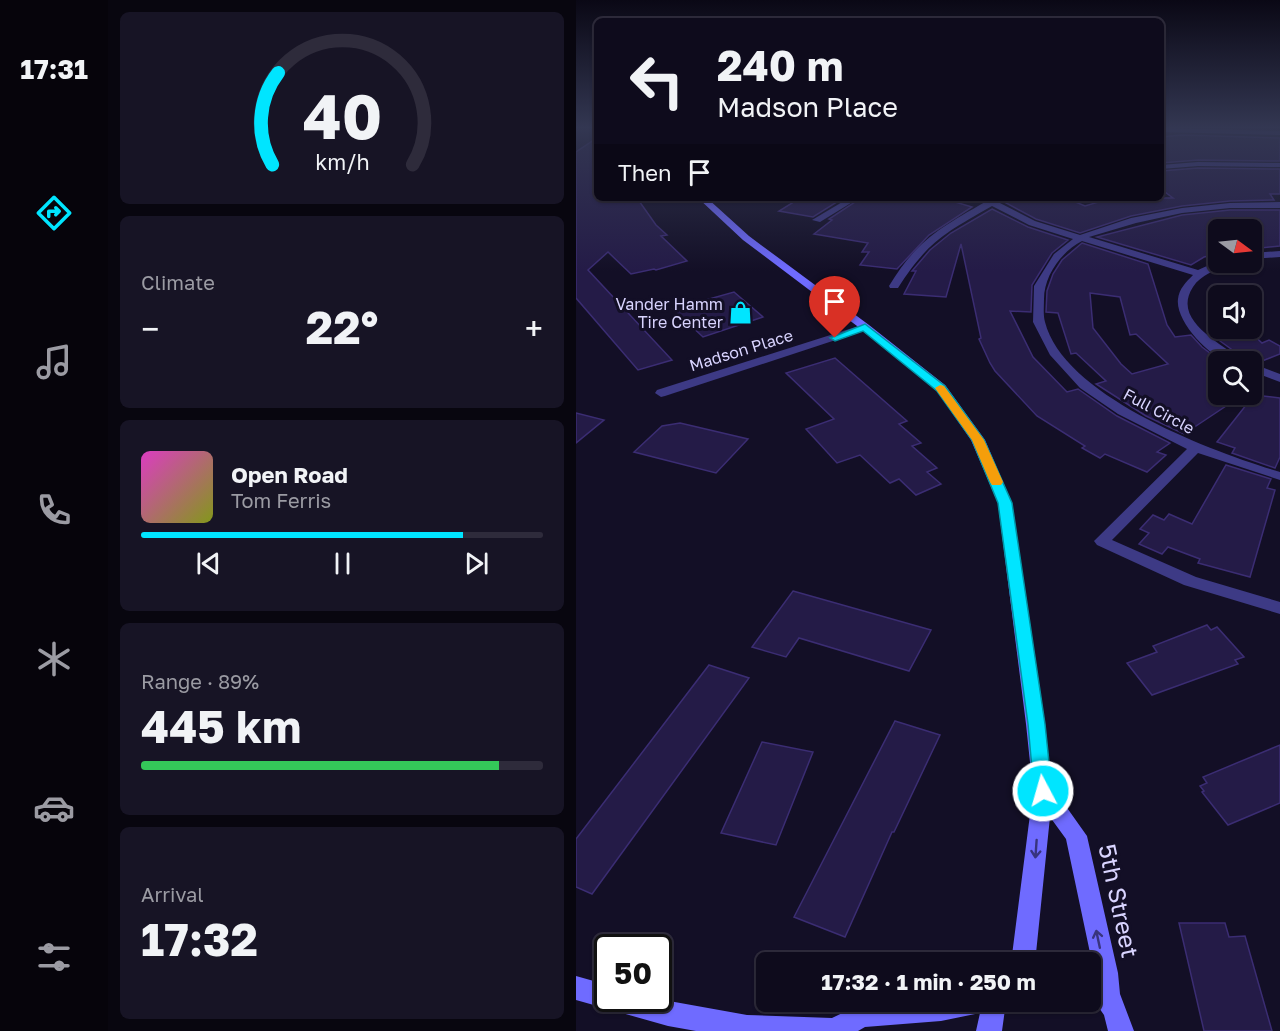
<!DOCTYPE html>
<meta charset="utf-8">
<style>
:root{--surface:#0e0b1c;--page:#171425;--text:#f1f3f6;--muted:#9b9ba3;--line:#2e2b3b;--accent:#00e5ff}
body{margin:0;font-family:"Golos Text",sans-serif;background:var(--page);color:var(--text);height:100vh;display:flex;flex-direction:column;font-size:22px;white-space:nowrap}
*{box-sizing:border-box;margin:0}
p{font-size:20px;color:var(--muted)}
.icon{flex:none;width:33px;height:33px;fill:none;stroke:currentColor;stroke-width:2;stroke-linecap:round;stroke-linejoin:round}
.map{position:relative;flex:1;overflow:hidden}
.details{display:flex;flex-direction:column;gap:12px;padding:12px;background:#08060f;width:468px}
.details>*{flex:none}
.top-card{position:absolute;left:18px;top:18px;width:570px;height:183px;border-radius:9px;box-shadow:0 2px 4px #0004,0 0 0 2px var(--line);background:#0e0b1c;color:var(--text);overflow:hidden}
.needle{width:39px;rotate:105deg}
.fabs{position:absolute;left:632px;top:219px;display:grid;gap:12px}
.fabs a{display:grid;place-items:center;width:54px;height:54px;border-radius:9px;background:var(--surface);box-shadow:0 2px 4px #0004,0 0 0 2px var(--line);font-size:30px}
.speed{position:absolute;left:18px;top:934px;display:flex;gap:12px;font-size:30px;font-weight:700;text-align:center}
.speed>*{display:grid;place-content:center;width:78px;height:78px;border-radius:50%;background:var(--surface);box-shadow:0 2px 4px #0004,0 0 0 2px var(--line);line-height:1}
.speed .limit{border:3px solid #111;border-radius:9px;background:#fff;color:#111}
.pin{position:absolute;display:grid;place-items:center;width:51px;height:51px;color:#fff;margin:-62px -26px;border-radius:50% 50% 50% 0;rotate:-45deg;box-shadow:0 0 6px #0007}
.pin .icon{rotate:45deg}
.me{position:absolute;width:66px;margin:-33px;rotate:354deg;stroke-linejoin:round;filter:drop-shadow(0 0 4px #0008)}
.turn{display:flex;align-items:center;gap:21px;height:126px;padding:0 24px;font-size:27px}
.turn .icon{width:78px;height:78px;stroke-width:2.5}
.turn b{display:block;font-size:42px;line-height:51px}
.then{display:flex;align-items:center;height:57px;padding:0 24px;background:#0003;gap:12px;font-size:22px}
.big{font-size:45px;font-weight:700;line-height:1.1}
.details .card{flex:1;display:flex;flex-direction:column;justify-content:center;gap:9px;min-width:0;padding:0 21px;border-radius:9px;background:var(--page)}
.details .dial{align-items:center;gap:0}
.dial svg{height:156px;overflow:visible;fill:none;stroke:var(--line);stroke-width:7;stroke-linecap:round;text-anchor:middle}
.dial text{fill:var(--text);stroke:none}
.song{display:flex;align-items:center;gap:18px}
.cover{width:72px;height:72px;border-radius:9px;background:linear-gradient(135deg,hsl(310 70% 55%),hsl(70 70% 35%))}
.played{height:6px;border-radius:3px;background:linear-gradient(90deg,var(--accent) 80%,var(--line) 80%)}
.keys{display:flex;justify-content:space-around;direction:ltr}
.heat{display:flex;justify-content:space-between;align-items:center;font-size:33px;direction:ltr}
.charge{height:9px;border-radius:4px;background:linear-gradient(90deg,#34c759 89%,var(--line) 0)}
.trip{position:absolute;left:180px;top:952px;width:345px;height:60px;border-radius:9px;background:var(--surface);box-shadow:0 2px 4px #0004,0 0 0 2px var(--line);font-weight:700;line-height:60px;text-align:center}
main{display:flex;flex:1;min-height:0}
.dock{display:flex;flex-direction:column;width:108px;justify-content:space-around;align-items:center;background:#06040b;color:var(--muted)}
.dock .icon{width:42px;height:42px}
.dock .selected{color:var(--accent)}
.dock b{font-size:27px;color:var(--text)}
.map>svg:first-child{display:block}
.building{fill:#241b47;stroke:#3b2d73;stroke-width:1.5;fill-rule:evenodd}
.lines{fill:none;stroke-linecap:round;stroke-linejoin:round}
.street{fill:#3d3a85;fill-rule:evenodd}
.secondary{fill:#6f6bff;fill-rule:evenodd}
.oneway{stroke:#38347d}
.route{fill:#00e5ff;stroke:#0095a6;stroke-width:1.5}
.slow{fill:#f59e0b}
.labels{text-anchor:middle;stroke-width:6;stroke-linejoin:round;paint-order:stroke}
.far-poi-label{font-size:16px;fill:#d9d4ff;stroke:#130f26;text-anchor:end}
.far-street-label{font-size:16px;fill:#d9d4ff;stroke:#130f26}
.near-street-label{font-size:24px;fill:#d9d4ff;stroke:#130f26}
</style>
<main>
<nav class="dock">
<b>17:31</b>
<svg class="icon selected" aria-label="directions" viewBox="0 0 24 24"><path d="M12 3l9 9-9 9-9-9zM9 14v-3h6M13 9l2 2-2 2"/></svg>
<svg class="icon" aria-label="music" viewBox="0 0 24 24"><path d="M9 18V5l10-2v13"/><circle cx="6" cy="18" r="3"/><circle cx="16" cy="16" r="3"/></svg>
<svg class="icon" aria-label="phone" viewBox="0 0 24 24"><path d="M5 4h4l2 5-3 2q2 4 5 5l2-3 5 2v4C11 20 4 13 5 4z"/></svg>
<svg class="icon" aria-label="climate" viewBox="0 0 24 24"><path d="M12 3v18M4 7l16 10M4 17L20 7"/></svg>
<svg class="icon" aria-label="car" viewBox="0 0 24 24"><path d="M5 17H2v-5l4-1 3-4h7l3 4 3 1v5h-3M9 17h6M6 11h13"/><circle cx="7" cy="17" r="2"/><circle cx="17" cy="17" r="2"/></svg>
<svg class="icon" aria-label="filters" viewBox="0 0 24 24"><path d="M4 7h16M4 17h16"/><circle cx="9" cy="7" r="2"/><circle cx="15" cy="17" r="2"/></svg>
</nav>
<section class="details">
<div class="card dial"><svg viewBox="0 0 100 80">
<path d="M14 69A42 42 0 1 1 86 69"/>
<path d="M14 69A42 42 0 0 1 17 22" stroke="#00e5ff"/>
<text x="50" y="56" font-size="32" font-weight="700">40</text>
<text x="50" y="72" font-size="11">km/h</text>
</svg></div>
<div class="card"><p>Climate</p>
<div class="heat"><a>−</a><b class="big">22°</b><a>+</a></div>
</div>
<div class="card">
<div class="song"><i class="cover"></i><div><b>Open Road</b><p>Tom Ferris</p></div></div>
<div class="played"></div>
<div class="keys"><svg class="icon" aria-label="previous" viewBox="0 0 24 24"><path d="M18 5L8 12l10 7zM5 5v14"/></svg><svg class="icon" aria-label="pause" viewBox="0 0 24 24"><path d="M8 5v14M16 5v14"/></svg><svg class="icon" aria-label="next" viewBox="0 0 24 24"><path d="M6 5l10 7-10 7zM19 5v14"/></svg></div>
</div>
<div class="card"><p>Range · 89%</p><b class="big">445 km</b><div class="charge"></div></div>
<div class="card"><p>Arrival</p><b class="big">17:32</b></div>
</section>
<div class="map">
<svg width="704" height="1031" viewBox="0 0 704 1031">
<rect width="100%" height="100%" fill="#130f26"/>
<g class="building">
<path d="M 606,135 L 704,138 L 704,161 L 622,160 L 585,163 L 585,137 Z"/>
<path d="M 21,138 L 21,198 L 61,198 L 80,225 L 91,235 L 85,236 L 111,261 L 80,270 L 78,269 L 55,274 L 32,252 L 12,270 L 96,360 L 62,370 L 0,298 L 0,152 Z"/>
<path d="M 622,168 L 704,169 L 704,194 L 694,194 L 698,200 L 654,201 L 606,206 L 555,216 L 504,233 L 460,219 L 430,203 L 447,198 L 490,198 L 509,206 L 536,198 L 597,198 L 585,189 L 585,171 Z"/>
<path d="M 224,198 L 238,198 L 261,202 L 237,217 L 203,211 Z"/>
<path d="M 285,198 L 366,198 L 396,207 L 353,235 L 321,269 L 284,265 L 293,252 L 286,252 L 292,243 L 238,234 L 256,220 L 253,219 Z"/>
<path d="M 416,209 L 452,227 L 492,240 L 476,253 L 456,285 L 455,312 L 434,311 L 457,357 L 491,392 L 502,389 L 541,416 L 594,443 L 581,452 L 590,455 L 571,472 L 529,454 L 524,458 L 506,448 L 509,446 L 461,416 L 419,371 L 414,363 L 403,339 L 405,338 L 385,244 L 370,297 L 328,294 L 340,271 L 336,271 L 354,250 L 375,233 Z"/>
<path d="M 654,210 L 704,210 L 704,246 L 675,249 L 675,225 L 642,227 L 642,254 L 628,257 L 615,265 L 521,237 L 606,215 Z"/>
<path d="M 506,243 L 572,264 L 591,325 L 599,337 L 615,335 L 626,347 L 643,360 L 642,394 L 668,394 L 608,434 L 570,416 L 520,384 L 530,381 L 500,353 L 495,354 L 482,313 L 470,312 L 471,291 L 477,274 L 486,260 ZM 514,293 L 544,297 L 554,335 L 560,334 L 592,364 L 556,374 L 545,364 L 517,328 Z"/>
<path d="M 158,292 L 187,317 L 127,337 L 97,309 Z"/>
<path d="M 642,328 L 670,328 L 686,343 L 693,340 L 704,346 L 704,354 L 681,363 L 675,361 L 675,350 L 662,354 L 633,333 L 645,331 Z"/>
<path d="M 259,358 L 331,421 L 323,424 L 345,443 L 336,446 L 361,468 L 351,472 L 365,484 L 340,495 L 323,479 L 314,483 L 284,455 L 261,463 L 230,429 L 258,419 L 210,373 Z"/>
<path d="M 678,395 L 704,398 L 704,457 L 699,468 L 656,453 L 659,448 L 641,442 Z"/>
<path d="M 0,413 L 28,420 L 0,443 Z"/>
<path d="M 104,423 L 172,439 L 140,473 L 58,452 L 86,426 Z"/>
<path d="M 650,465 L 695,479 L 691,488 L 699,490 L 674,577 L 622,563 L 624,559 L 592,547 L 586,554 L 563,544 L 573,533 L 564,529 L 577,515 L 588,520 L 593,514 L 616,524 Z"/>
<path d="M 217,591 L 355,630 L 333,671 L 223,638 L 210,657 L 176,647 Z"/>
<path d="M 631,625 L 635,630 L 641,627 L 668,657 L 659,660 L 662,664 L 576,695 L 551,663 L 581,652 L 577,646 Z"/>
<path d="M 133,665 L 173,678 L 16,894 L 0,887 L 0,839 Z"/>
<path d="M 319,721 L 364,735 L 318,832 L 316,832 L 269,937 L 218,917 Z"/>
<path d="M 186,742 L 237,752 L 200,845 L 145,833 Z"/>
<path d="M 704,745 L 704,803 L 652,825 L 626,792 L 628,791 L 624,786 L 631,783 L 627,777 Z"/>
<path d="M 603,923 L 649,923 L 653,937 L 669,936 L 696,1031 L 628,1031 Z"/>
</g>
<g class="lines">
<g class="street">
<path d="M 585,128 L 704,131 L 704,135 L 585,132 Z"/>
<path d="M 622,162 L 704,163 L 704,167 L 622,166 L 585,169 L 585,165 Z"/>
<path d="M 273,198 L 283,198 L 244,222 L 236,220 Z"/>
<path d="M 404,198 L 425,198 L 422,202 L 459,221 L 504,235 L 555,218 L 606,208 L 654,203 L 704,202 L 704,208 L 654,208 L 606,213 L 560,223 L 513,237 L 622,270 L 642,261 L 642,262 L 652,262 C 641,271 625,274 617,287 C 594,322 650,345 668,362 C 663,362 658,362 653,362 C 633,357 599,321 602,299 C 603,289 610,282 617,275 L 506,241 C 485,252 468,276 468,299 C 468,306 467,315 469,322 C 488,397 637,452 704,472 L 704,480 L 622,453 L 536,540 L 620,577 L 704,602 L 704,614 L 608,585 L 521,545 L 518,541 L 611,449 L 542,414 L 504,388 L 474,355 L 457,322 L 458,286 L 478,254 L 497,239 L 453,225 L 416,206 C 369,233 352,241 322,288 L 314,288 L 313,286 C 341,240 364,228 409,202 Z"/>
<path d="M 704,251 L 704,257 L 675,259 L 675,253 Z"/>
<path d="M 289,324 L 293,325 L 293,329 L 89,396 L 85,397 L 79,393 L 81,390 Z"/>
<path d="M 675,363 L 704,374 L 704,382 L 675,371 Z"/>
</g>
<g class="secondary">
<path d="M 122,198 L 131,198 L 173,236 L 293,325 L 369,385 L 409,440 L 436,503 L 477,788 L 511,836 L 542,973 L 544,994 L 558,1031 L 532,1031 L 528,1015 L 514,995 L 514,966 L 517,967 L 490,839 L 474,817 L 459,963 L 435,963 L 457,791 L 450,724 L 422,503 L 395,440 L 361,391 L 285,329 L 167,240 Z"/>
<path d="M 0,976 L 32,985 L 32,999 L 82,999 L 171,1015 L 256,1018 L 287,1003 L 430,1002 L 426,1031 L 400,1031 L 404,1013 L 365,1021 L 289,1027 L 282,1031 L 120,1031 L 92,1026 L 0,1000 Z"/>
</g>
</g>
<defs><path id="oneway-shaft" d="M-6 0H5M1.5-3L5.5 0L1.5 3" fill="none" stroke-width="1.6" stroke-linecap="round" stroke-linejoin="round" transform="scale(1.5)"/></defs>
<g class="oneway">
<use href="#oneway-shaft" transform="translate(460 849) rotate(94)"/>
<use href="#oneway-shaft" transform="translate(522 939) rotate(-102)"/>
</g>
<linearGradient id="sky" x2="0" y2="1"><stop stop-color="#0a0815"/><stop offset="0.47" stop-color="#333752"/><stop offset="1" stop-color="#333752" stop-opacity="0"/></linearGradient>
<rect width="704" height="271" fill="url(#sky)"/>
<path class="route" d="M 289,324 L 369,386 L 408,440 L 436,503 L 469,724 L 476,791 L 474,797 L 467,799 L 460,797 L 458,791 L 452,724 L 422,503 L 396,440 L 361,391 L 287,331 L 259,341 L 254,338 Z"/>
<path class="slow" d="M 364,385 L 368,386 L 408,440 L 427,482 L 425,485 L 416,485 L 414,482 L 396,440 L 359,388 Z"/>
<defs>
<symbol id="shop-bare" viewBox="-9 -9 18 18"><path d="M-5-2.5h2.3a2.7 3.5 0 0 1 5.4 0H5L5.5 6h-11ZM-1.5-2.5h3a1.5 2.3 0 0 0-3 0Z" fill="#00e5ff" stroke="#130f26" stroke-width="2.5" paint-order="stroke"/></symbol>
</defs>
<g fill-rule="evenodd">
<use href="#shop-bare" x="148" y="296" width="33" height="33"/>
</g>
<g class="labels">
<g class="far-poi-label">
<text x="147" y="310">Vander Hamm<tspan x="147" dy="18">Tire Center</tspan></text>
</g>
<g class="far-street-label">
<text transform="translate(165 350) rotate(-17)" y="6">Madson Place</text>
<text transform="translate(583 411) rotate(28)" y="6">Full Circle</text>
</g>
<g class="near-street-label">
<text transform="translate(542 901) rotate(78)" y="8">5th Street</text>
</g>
</g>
</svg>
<div class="fabs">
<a><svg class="needle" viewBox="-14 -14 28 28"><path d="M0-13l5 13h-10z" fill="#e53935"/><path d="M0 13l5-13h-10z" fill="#9b9ba3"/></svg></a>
<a><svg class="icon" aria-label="sound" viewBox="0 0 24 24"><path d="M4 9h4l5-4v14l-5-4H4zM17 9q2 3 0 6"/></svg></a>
<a><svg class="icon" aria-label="search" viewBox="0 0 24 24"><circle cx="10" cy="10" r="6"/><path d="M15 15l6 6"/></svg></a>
</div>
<div class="speed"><div class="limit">50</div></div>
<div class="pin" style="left:259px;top:338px;background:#d93025"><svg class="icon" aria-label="arrive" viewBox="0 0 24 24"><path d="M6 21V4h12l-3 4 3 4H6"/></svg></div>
<svg class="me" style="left:467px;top:791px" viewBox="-20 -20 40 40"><circle r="17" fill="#00e5ff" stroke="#fff" stroke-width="3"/><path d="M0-11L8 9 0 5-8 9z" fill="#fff"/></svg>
<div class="trip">17:32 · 1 min · 250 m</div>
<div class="top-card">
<div class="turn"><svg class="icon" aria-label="left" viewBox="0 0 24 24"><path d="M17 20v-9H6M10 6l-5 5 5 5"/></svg><div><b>240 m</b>Madson Place</div></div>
<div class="then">Then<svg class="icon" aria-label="arrive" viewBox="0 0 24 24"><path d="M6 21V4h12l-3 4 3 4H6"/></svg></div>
</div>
</div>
</main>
